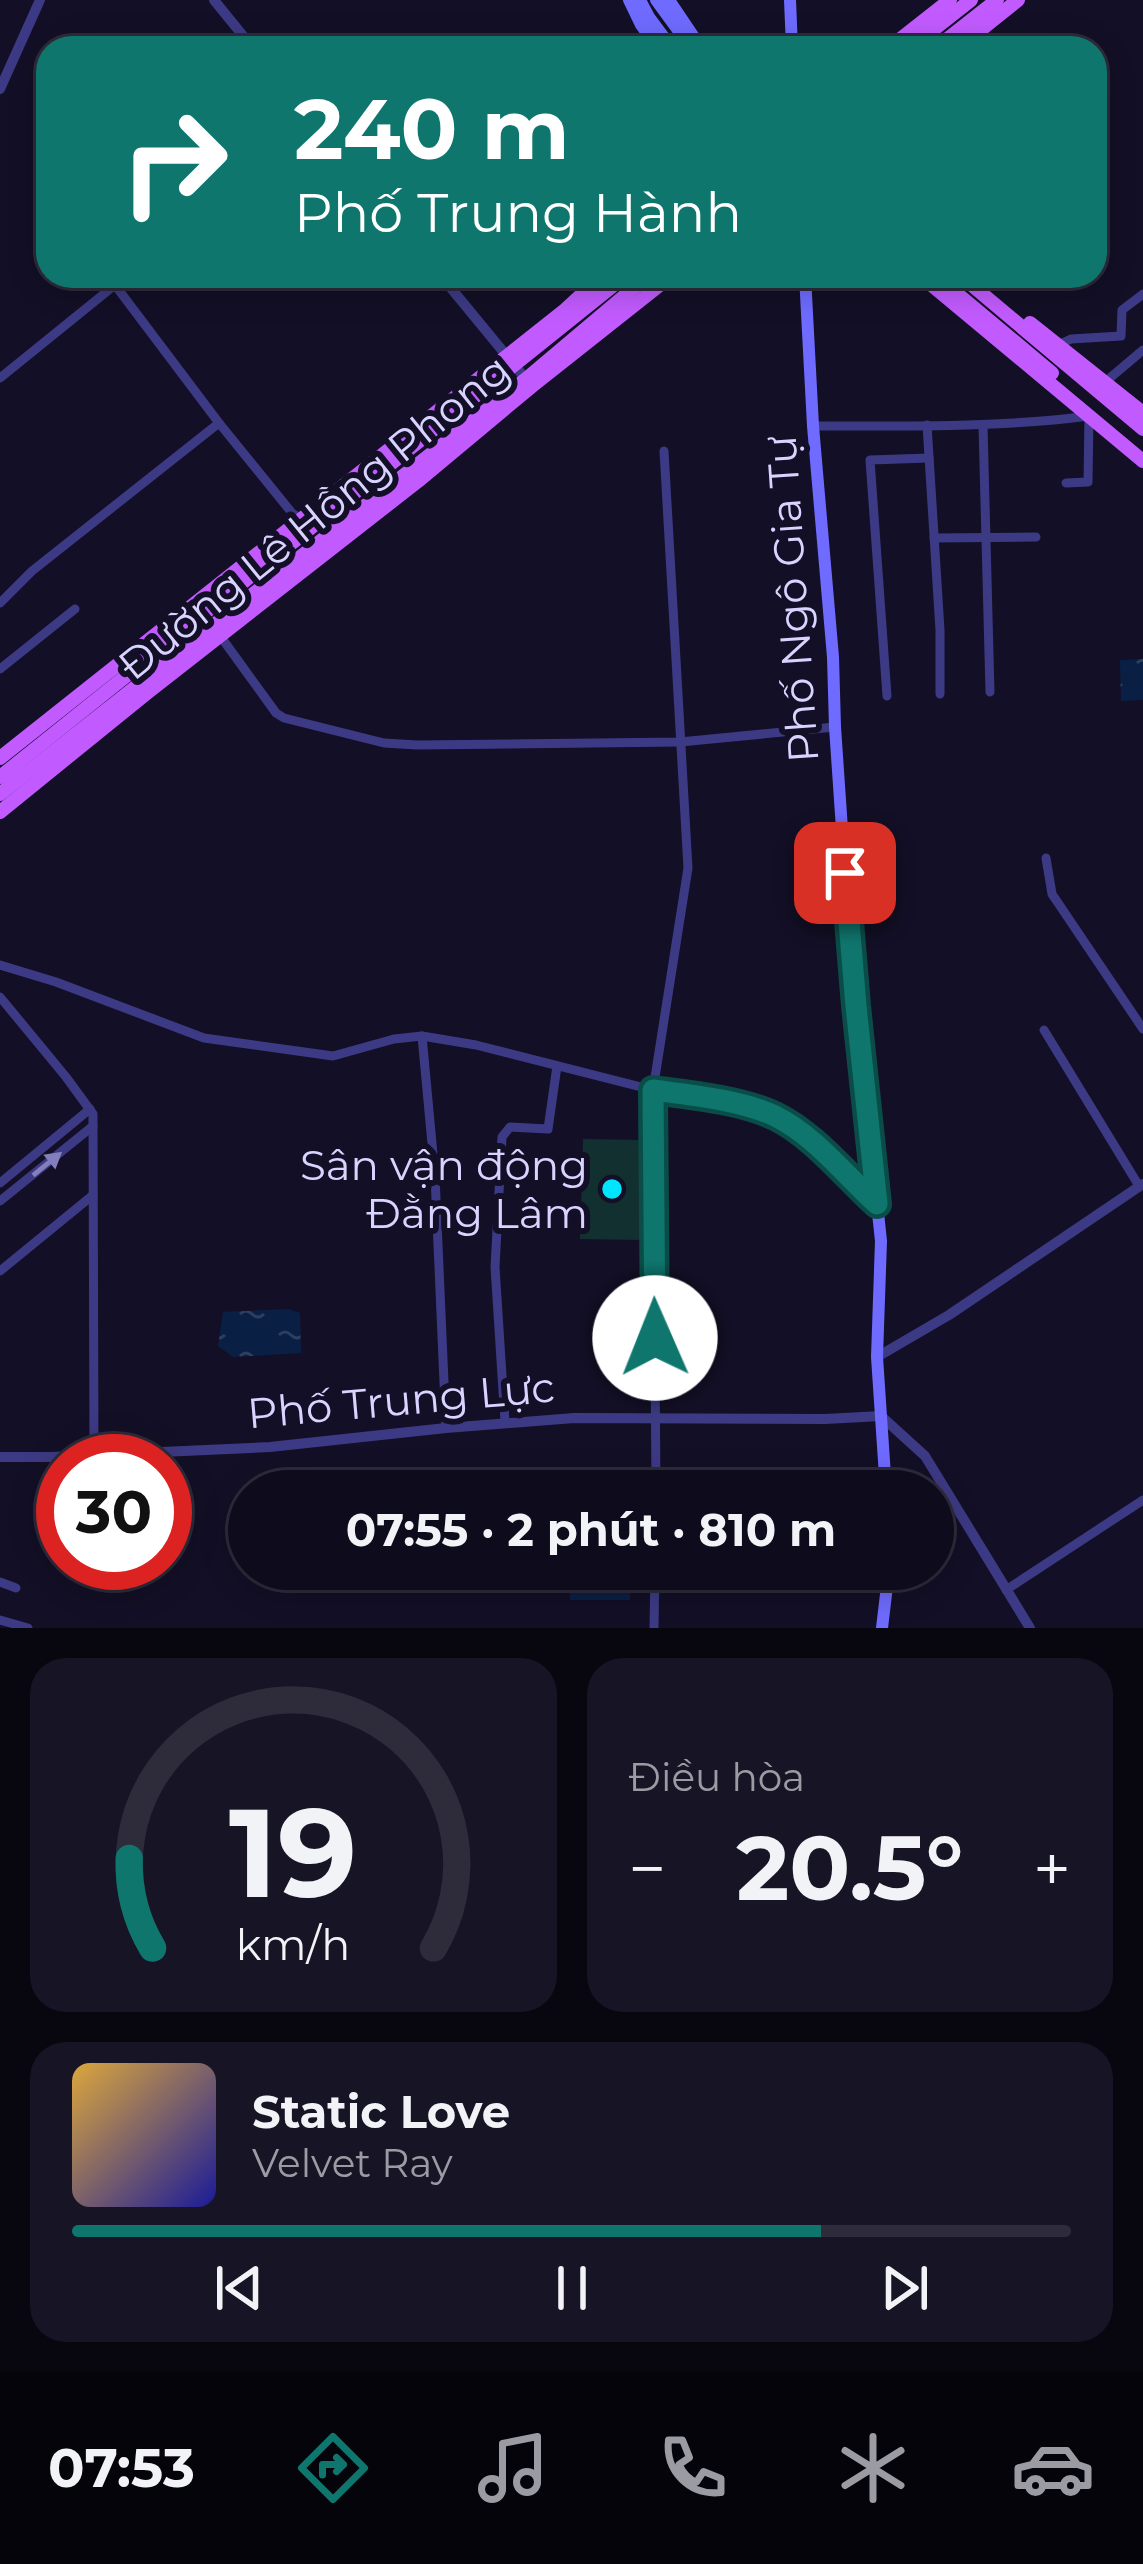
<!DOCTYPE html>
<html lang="vi">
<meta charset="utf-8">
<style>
:root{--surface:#0e0b1c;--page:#171425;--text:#f1f3f6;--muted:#9b9ba3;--line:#2e2b3b;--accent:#0f766e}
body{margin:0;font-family:Montserrat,sans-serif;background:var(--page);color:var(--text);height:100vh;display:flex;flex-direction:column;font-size:45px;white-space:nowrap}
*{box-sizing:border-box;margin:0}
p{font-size:39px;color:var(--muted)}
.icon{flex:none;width:66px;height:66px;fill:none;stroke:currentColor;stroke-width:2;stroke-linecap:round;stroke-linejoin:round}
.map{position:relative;height:1628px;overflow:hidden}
.details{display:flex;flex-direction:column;gap:30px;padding:30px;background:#08060f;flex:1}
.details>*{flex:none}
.guide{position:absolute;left:36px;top:36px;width:1071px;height:252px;border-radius:36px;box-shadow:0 6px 30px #0003,0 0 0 3px var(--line);background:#0f766e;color:#fff;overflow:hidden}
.speed{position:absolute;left:36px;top:1434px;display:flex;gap:24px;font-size:60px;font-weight:700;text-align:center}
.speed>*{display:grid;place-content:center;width:156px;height:156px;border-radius:50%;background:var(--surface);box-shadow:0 6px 30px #0003,0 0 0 3px var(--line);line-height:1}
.speed .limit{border:18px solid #d22;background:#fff;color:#111}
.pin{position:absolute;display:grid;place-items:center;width:102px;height:102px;color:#fff;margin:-51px;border-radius:24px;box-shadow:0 6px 18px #0006}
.me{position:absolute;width:132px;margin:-66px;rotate:359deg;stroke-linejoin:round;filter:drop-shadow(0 0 9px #0008)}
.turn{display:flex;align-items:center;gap:42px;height:252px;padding:0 60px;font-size:54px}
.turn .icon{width:156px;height:156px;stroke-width:2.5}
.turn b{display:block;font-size:84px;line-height:102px}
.big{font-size:90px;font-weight:700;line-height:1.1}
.details .widget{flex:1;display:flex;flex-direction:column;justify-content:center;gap:18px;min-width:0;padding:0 42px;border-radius:36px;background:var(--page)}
.details .dial{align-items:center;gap:0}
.dial svg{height:312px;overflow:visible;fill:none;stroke:var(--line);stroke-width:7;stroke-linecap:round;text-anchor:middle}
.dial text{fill:var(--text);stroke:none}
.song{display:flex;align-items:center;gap:36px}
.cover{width:144px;height:144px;border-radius:18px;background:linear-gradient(135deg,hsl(40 70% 55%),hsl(240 70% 35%))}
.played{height:12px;border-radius:6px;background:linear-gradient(90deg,var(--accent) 75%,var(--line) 75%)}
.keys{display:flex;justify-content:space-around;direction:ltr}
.heat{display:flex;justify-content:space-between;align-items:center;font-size:66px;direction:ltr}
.details .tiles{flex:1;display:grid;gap:30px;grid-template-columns:1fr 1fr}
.widget:last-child{grid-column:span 2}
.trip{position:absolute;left:228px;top:1470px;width:726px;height:120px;border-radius:60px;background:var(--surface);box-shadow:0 6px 30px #0003,0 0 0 3px var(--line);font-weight:700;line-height:120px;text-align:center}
.menu{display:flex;height:192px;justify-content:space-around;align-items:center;background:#06040b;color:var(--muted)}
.menu .icon{width:84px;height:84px}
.menu .current{color:var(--accent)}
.menu b{font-size:54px;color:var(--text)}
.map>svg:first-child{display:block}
.pitch{fill:#12302f}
.water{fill:url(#water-ripples)}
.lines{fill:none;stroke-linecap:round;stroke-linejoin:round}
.minor{stroke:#3d3a85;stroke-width:9}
.tertiary{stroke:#3d3a85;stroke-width:10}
.secondary{stroke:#6f6bff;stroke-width:12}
.primary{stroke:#c25bff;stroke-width:14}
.oneway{fill:#837fbc}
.route-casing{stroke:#0a4d48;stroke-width:30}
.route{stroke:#0f766e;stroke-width:21}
.poi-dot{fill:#00e5ff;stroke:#130f26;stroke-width:4.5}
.labels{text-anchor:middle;stroke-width:12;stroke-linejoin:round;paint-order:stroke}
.street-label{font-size:42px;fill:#d9d4ff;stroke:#130f26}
.poi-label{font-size:42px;fill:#d9d4ff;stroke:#130f26;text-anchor:end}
</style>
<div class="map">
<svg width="1143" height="1628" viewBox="0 0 1143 1628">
<defs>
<pattern id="water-ripples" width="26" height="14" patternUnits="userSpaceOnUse" patternTransform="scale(3)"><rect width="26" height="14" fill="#0a1f44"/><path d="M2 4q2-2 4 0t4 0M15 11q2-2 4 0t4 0" fill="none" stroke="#2d3f60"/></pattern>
</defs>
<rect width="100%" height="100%" fill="#130f26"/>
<path class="pitch" d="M 583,1139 L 644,1140 L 641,1240 L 580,1239 Z"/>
<g class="water">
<path d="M 1143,659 L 1143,700 L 1121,701 L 1120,660 Z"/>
<path d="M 288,1309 L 300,1313 L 301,1353 L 233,1357 L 218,1346 L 223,1312 Z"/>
<rect x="570" y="1572" width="60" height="28"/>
</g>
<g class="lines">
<g class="minor">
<path d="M 115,285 L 219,423 L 292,513 L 301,519 L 306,518"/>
<path d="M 1058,345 L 1071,339 L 1121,336 L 1122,310 L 1143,294"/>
<path d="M 0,378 L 126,276"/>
<path d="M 1104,383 L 1143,350"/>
<path d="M 927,425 L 940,630 L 940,694"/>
<path d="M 813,426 C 905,426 997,428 1089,416 L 1088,482 L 1066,483"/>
<path d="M 983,426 L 990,692"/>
<path d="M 934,538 L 1036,537"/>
<path d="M 0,603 L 32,571 L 219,423"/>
<path d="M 221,637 L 276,713 L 284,718 L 384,743 L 417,745 L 680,742 L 835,727"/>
<path d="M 0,669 L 75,609"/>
<path d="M 887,696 L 870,460 L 929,458"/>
<path d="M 1046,858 L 1052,894 L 1143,1029"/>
<path d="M 0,965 L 56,982 L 204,1038 L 333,1056 L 394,1039 L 422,1036 L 476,1045 L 653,1090 L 696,1096 L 772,1114 L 805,1136 L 877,1203"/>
<path d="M 0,997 L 66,1077 L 93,1114 L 94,1456"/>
<path d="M 1044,1030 L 1139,1186"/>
<path d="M 422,1036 L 435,1176 L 446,1428"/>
<path d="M 0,1183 L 90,1109"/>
<path d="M 0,1201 L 93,1126"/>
<path d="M 0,1271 L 93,1195"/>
<path d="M 505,1422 L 495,1267 L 502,1137 L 510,1127 L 548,1129 L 557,1066"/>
<path d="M 656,1491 L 653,1090 L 688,868 L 664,451"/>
<path d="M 0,1582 L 16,1588"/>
<path d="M 1006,1590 L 1143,1500"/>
<path d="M 0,1620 L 28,1628"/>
<path d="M 654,1628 L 655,1569"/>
</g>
<g class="tertiary">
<path d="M 214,0 L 253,48"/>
<path d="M 0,89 L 40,0"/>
<path d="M 441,276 L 529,383"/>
<path d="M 877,1357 L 949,1315 L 1143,1184"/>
<path d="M 0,1457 L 51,1457 L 270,1447 L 446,1428 L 574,1418 L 825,1419 L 881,1416 L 925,1456 L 1030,1628"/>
</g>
<g class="secondary">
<path d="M 629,0 L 641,25 L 658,48"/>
<path d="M 640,0 L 649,17 L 672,48"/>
<path d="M 656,0 L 691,48"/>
<path d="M 669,0 L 694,37 L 706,48"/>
<path d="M 790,0 L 792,48"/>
<path d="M 805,276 L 813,426 L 833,657 L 835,727 L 845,873 L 856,1006 L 881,1241 L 877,1357 L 886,1491"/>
<path d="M 882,1628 L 889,1569"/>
</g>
<g class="primary">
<path d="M 889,48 L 950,0"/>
<path d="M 910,48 L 971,0"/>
<path d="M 936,48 L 997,0"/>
<path d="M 958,48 L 1018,0"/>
<path d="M 921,276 L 1143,461"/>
<path d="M 936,276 L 1052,373"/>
<path d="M 961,276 L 1143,429"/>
<path d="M 1030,323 L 1143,413"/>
<path d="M 0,758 L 565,310 L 602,276"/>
<path d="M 0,777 L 625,276"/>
<path d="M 0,794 L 526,379 L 648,276"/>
<path d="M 0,812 L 148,692 L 418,481 L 532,386 L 671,276"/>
</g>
</g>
<defs><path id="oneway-solid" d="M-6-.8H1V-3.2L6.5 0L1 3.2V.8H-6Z" transform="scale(3)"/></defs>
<use class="oneway" href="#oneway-solid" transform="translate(47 1164) rotate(-39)"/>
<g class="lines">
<defs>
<path id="route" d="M 655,1338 L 653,1090 C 691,1095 741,1100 775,1116 C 814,1135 845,1175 877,1204 L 856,1006 L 845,873"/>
</defs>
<use href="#route" class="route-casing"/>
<use href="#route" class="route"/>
</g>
<circle class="poi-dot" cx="612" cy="1189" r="12"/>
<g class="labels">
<g class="street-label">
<text transform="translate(314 517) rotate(-39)" y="15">Đường Lê Hồng Phong</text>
<text transform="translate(792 599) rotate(-94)" y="15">Phố Ngô Gia Tự</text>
<text transform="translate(401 1400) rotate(-5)" y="15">Phố Trung Lực</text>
</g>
<g class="poi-label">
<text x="588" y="1180">Sân vận động<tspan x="588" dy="48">Đằng Lâm</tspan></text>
</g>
</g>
</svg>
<div class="speed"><div class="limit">30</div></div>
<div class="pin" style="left:845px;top:873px;background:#d93025"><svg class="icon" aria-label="arrive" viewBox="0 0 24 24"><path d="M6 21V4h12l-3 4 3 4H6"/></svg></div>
<svg class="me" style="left:655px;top:1338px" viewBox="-20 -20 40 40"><circle r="19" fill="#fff"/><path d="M0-13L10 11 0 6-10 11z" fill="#0f766e"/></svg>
<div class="trip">07:55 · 2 phút · 810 m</div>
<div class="guide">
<div class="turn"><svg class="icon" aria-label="right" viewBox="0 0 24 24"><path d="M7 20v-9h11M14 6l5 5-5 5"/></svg><div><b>240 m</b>Phố Trung Hành</div></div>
</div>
</div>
<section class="details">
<div class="tiles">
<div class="widget dial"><svg viewBox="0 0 100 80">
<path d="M14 69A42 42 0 1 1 86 69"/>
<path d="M14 69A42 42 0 0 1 8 46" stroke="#0f766e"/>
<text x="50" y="56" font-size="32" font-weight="700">19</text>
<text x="50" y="72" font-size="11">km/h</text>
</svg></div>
<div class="widget"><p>Điều hòa</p>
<div class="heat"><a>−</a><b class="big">20.5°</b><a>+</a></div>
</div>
<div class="widget">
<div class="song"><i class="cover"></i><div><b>Static Love</b><p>Velvet Ray</p></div></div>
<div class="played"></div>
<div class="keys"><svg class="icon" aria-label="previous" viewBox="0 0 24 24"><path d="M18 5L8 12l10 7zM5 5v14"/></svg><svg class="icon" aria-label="pause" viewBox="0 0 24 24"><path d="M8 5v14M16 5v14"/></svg><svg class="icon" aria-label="next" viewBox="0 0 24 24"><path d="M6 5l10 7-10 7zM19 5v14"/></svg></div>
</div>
</div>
</section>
<nav class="menu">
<b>07:53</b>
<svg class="icon current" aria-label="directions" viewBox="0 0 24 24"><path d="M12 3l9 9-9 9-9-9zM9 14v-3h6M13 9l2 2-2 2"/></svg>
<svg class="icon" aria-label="music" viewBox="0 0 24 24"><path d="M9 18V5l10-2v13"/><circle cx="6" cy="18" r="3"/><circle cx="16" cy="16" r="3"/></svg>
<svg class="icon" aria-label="phone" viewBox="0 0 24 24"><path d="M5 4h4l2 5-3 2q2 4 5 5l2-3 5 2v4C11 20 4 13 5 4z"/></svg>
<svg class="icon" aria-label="climate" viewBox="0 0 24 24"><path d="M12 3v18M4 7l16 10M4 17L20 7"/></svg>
<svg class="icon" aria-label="car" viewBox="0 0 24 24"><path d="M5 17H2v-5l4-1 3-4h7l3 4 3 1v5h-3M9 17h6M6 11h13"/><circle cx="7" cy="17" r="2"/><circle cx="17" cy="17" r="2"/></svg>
</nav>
